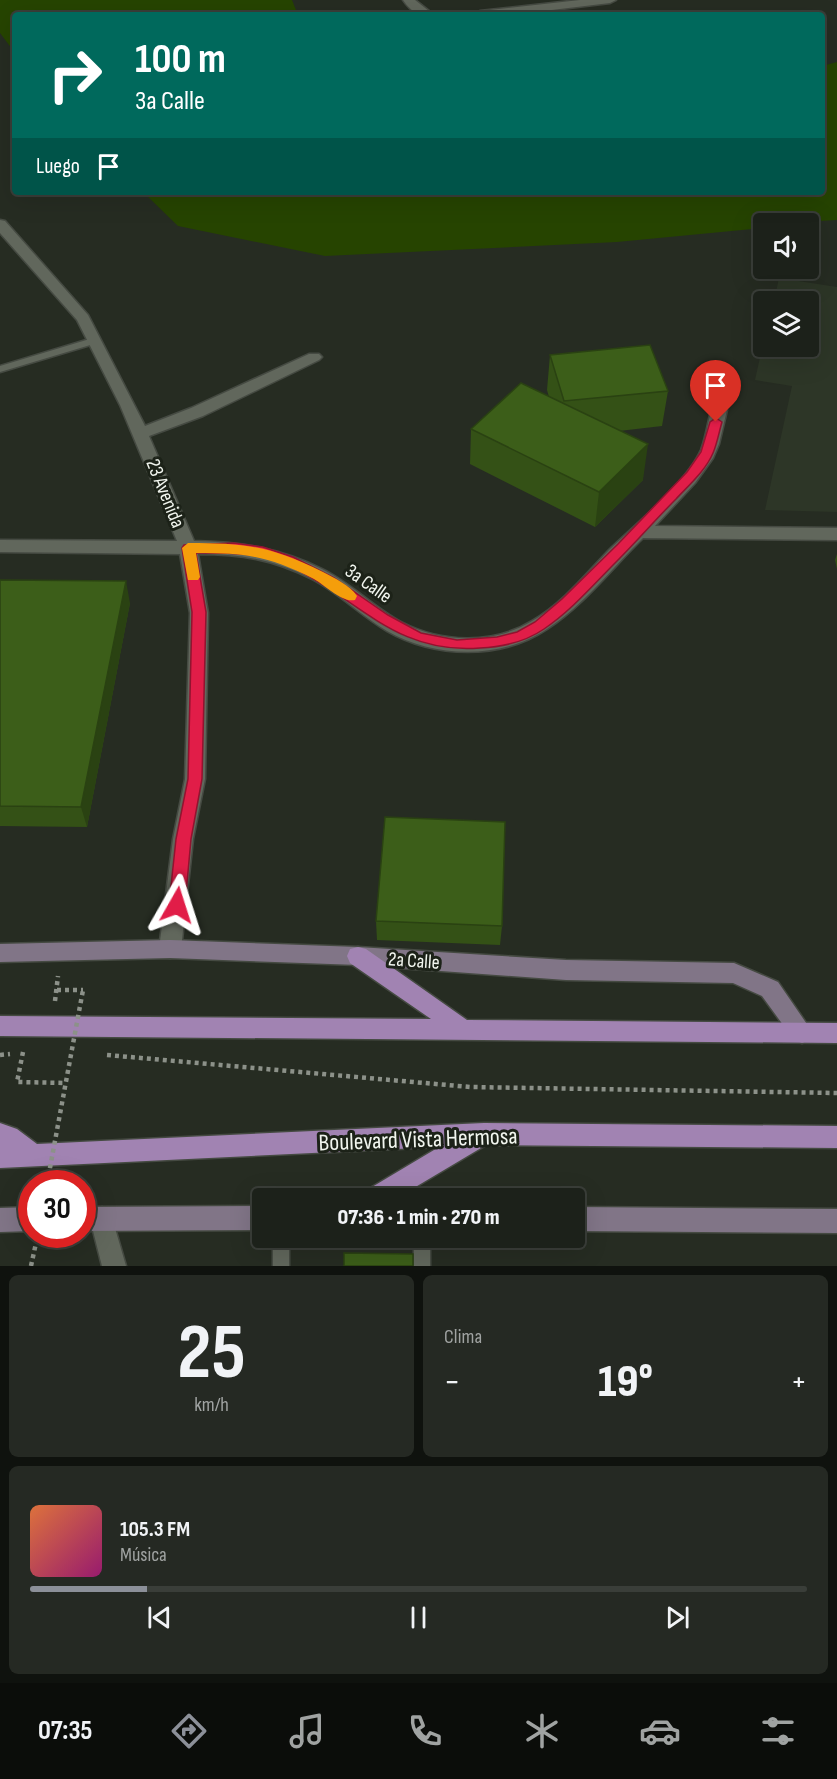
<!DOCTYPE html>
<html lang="es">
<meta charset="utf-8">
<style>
:root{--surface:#1c211a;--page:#252923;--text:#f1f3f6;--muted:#a0a3a2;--line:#3a3e39;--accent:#8c9099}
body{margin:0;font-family:"Sofia Sans Condensed",sans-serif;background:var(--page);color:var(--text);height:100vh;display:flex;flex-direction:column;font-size:22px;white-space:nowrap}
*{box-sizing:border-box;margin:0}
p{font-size:20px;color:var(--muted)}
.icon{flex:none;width:33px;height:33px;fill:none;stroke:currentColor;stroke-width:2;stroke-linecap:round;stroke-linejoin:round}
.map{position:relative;height:1266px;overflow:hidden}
.details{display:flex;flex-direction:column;gap:9px;padding:9px;background:#0f120e;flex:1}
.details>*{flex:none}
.hud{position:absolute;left:12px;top:12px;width:813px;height:183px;border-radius:6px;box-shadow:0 6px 24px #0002,0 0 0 2px var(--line);background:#00695c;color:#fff;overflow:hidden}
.fabs{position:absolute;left:753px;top:213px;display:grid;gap:12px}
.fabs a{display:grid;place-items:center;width:66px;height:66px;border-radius:6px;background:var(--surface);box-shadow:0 6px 24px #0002,0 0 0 2px var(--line);font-size:30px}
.speed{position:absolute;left:18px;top:1170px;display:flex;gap:12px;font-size:30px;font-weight:700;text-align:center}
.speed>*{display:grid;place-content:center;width:78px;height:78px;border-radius:50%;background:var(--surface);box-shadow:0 6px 24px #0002,0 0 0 2px var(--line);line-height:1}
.speed .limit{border:9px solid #d22;background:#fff;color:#111}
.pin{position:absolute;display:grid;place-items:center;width:51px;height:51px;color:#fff;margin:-62px -26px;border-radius:50% 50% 50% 0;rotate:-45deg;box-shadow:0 0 6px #0007}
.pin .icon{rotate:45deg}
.me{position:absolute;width:66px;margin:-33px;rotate:6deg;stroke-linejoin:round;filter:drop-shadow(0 0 4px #0008)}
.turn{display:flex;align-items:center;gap:21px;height:126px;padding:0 24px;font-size:27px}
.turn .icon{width:78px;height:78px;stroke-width:2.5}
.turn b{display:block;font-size:42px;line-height:51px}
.then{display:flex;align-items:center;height:57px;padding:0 24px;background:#0003;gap:12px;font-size:22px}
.big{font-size:45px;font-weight:800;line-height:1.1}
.details .card{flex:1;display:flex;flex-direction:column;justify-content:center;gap:9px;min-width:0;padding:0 21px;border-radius:9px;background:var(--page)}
.details .dial{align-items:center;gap:0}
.dial b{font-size:78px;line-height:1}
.song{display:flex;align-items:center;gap:18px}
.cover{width:72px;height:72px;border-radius:9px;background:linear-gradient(135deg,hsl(20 70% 55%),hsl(320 70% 35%))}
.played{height:6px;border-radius:3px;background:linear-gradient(90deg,var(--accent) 15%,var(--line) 15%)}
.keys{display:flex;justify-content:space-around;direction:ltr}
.heat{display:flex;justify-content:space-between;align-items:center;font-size:33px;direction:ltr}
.details .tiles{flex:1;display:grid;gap:9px;grid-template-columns:1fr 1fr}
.card:last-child{grid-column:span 2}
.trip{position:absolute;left:252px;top:1188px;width:333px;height:60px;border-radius:6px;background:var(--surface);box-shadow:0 6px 24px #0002,0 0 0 2px var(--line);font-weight:800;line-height:60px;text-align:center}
.tabs{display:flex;height:96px;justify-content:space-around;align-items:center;background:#0b0d0a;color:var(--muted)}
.tabs .icon{width:42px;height:42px}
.tabs .current{color:var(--accent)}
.tabs b{font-size:27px;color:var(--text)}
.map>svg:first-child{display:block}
.built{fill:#2d3627}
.green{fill:#264400}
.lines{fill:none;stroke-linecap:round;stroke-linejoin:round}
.lane-casing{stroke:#454a42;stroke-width:3}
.street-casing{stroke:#454a42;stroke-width:3}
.secondary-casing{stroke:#454a42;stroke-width:3}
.primary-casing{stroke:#454a42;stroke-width:3}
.path{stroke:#8c9189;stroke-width:4.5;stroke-dasharray:4 4;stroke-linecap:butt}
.lane{fill:#61675c;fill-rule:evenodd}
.street{fill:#61675c;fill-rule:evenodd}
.secondary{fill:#817587;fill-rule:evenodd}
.primary{fill:#a183b2;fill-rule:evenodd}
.path-bridge{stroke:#8c9189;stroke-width:4.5;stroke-dasharray:4 4;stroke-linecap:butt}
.wall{fill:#345116}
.shaded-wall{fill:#2a4212}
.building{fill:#3c5e19;stroke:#2a4212;stroke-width:1.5}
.route{fill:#e11d48;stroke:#92132f;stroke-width:1.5}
.slow{fill:#f59e0b}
.labels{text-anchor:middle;stroke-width:6;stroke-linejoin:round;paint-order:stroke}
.street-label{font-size:20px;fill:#f2f6ef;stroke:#1c2218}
.near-street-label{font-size:24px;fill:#f2f6ef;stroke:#1c2218}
</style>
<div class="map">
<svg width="837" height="1266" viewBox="0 0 837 1266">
<rect width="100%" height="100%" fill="#262c22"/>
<path class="built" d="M 779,278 L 837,287 L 837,512 L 765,510 L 792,386 L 755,380 L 763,344 L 764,346 L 808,346 L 808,302 L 774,301 Z"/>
<g class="green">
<path d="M 0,0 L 292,0 L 298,15 L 15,15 L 15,53 L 0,33 Z"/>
<path d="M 837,62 L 837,220 L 764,224 L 763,228 L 617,242 L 325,256 L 178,226 L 143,192 L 822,192 L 822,66 Z"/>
</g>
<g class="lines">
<defs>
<g id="lane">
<path d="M 93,338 L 98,341 L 97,343 L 0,372 L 0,366 Z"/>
<rect x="273" y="1238" width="16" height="28"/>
<rect x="414" y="1238" width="16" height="28"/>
</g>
<g id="street">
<path d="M 403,0 L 415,0 L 434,15 C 418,15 412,13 403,0 Z"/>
<path d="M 580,0 L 616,0 L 610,3 L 510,15 L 474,15 L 480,11 Z"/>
<path d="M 0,220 L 5,221 L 88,315 L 145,426 L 191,408 L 309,354 L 319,354 L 322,357 L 319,360 L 203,416 L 149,436 L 194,541 C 241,542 279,548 322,569 C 351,583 373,607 401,622 C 441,643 493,645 532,621 C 562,604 585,575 609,550 C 636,524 686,483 701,450 C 706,437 708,423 711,410 L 719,405 L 727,410 L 719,444 L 713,458 L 695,483 L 655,526 L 837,528 L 837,540 L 643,538 C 612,568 584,605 547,629 C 501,660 434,658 387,631 C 360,615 339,593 312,579 C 273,559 240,554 198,554 L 208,613 L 205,779 L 193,839 L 181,949 L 177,956 L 170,958 L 163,956 L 159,949 L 173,839 L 185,779 L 190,613 L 180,554 L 0,552 L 0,540 L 177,541 L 120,405 L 77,320 L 0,233 Z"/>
<path d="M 102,1207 L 110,1211 L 126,1266 L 102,1266 L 90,1219 L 94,1211 Z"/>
</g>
<g id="secondary">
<path d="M 170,940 L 358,947 L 566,960 L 734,963 L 778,982 L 813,1033 L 810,1040 L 802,1043 L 794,1040 L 762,996 L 733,983 L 566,980 L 358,965 L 170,958 L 0,962 L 0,944 Z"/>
<path d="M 262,1206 L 262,1230 L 82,1231 L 82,1207 Z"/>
<path d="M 32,1207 L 32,1231 L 0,1232 L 0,1208 Z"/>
<path d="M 574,1207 L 837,1209 L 837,1233 L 574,1231 Z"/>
</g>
<g id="primary">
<path d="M 358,947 L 366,949 L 467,1020 L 837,1023 L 837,1043 L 0,1036 L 0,1016 L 431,1019 L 350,963 L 347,956 L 350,949 Z"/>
<path d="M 0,1123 L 17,1129 L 37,1144 L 484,1123 L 837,1126 L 837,1148 L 486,1145 L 397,1198 L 363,1198 L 367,1190 L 439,1147 L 0,1168 Z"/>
</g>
</defs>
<use href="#lane" class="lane-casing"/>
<use href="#street" class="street-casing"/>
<use href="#secondary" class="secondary-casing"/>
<use href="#primary" class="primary-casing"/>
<g class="path">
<path d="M 57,990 L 83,990"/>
<path d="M 55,1001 L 58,976"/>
<path d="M 23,1052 L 17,1082 L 66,1083"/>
<path d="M 0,1055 L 10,1054"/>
<path d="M 107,1055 L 470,1087 L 837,1093"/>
<path d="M 31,1266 L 36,1243"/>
</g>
<use href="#lane" class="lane"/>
<use href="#street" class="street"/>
<use href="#secondary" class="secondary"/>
<use href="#primary" class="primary"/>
<path class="path-bridge" d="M 47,1184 L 83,990"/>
</g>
<g class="wall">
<path d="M 550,355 L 668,391 L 662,426 L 619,431 L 643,480 L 595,527 L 470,464 L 471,429 L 549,397 L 547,390 Z"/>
<path d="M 837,554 L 837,569 L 835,560 Z"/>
<path d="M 0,580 L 130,603 L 87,827 L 0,826 Z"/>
<path d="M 376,921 L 502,926 L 500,945 L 377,940 Z"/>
</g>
<g class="shaded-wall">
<path d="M 648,444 L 643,480 L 595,527 L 599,492 Z"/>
<path d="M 126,581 L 130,603 L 87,827 L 81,807 Z"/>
</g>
<g class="building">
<path d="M 650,345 L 668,391 L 564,401 L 550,355 Z"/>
<path d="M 521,383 L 648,444 L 599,492 L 471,429 Z"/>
<path d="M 0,580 L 126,581 L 81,807 L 0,806 Z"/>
<path d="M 385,817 L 505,822 L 502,926 L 376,921 Z"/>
<path d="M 344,1253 L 413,1254 L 413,1266 L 344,1266 Z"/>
</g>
<path class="route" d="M 716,418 L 722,422 C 719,432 717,444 713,453 C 706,470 689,485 676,499 C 656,519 637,541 617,561 C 594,584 571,611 544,629 C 525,642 503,647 480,648 C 393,655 357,596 285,564 C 256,552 226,553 196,553 L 206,612 L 202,779 L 191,839 L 185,905 L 182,910 L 177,912 L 171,910 L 169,905 L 176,839 L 188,779 L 192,612 L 182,548 L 184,545 L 234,543 L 263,547 L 293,557 L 334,578 L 388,615 L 421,633 L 457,640 L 497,637 L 517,632 L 535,622 L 562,599 L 618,544 L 687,472 L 701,452 L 710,422 Z"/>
<path class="slow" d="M 188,543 C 246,543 270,546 323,572 C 334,578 350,585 357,596 L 355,600 C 342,603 325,585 314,579 C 267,556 247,553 196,553 L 200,577 L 198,580 L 188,580 L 182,548 Z"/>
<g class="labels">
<g class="street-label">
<text transform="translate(166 493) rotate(68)" y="7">23 Avenida</text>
<text transform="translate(369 583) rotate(35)" y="7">3a Calle</text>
<text transform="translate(414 960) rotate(4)" y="7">2a Calle</text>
</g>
<g class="near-street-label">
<text transform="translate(418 1139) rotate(-2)" y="8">Boulevard Vista Hermosa</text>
</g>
</g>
</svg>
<div class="fabs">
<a><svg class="icon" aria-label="sound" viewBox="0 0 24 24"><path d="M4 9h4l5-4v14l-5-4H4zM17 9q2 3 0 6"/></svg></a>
<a><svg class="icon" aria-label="layers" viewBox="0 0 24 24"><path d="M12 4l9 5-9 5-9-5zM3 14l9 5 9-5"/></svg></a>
</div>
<div class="speed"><div class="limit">30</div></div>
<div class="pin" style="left:716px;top:422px;background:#d93025"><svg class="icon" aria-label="arrive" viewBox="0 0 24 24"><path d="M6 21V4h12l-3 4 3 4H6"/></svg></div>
<svg class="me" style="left:177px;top:905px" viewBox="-20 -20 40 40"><path d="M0-17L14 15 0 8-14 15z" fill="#e11d48" stroke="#fff" stroke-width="4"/></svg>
<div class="trip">07:36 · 1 min · 270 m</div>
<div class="hud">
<div class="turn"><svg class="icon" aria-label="right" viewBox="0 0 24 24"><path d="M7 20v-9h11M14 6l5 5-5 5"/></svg><div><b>100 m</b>3a Calle</div></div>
<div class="then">Luego<svg class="icon" aria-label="arrive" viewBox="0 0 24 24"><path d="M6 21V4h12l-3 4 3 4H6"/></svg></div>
</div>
</div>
<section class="details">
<div class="tiles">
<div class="card dial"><b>25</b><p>km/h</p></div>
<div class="card"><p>Clima</p>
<div class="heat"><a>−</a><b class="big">19°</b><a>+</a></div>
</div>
<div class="card">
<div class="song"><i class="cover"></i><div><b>105.3 FM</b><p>Música</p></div></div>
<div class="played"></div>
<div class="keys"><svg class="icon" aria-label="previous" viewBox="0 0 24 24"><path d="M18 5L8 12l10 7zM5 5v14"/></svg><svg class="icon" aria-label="pause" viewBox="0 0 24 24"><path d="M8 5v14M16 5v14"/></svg><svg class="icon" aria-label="next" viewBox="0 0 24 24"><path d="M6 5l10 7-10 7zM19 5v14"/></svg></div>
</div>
</div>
</section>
<nav class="tabs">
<b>07:35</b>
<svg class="icon current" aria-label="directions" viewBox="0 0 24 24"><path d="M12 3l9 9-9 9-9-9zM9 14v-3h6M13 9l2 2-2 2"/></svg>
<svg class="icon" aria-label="music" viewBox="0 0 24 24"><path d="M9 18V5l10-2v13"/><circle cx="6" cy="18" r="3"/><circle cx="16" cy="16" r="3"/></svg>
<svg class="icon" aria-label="phone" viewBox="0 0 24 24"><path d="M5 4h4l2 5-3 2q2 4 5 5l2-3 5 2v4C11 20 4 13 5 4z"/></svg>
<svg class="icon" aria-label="climate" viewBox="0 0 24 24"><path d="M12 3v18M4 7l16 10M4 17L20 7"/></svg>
<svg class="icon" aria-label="car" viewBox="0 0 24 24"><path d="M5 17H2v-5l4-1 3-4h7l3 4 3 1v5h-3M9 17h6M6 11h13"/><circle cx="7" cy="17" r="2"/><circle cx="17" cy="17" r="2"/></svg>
<svg class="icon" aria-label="filters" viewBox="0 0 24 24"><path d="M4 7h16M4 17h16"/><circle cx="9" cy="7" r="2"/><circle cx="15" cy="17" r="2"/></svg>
</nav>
